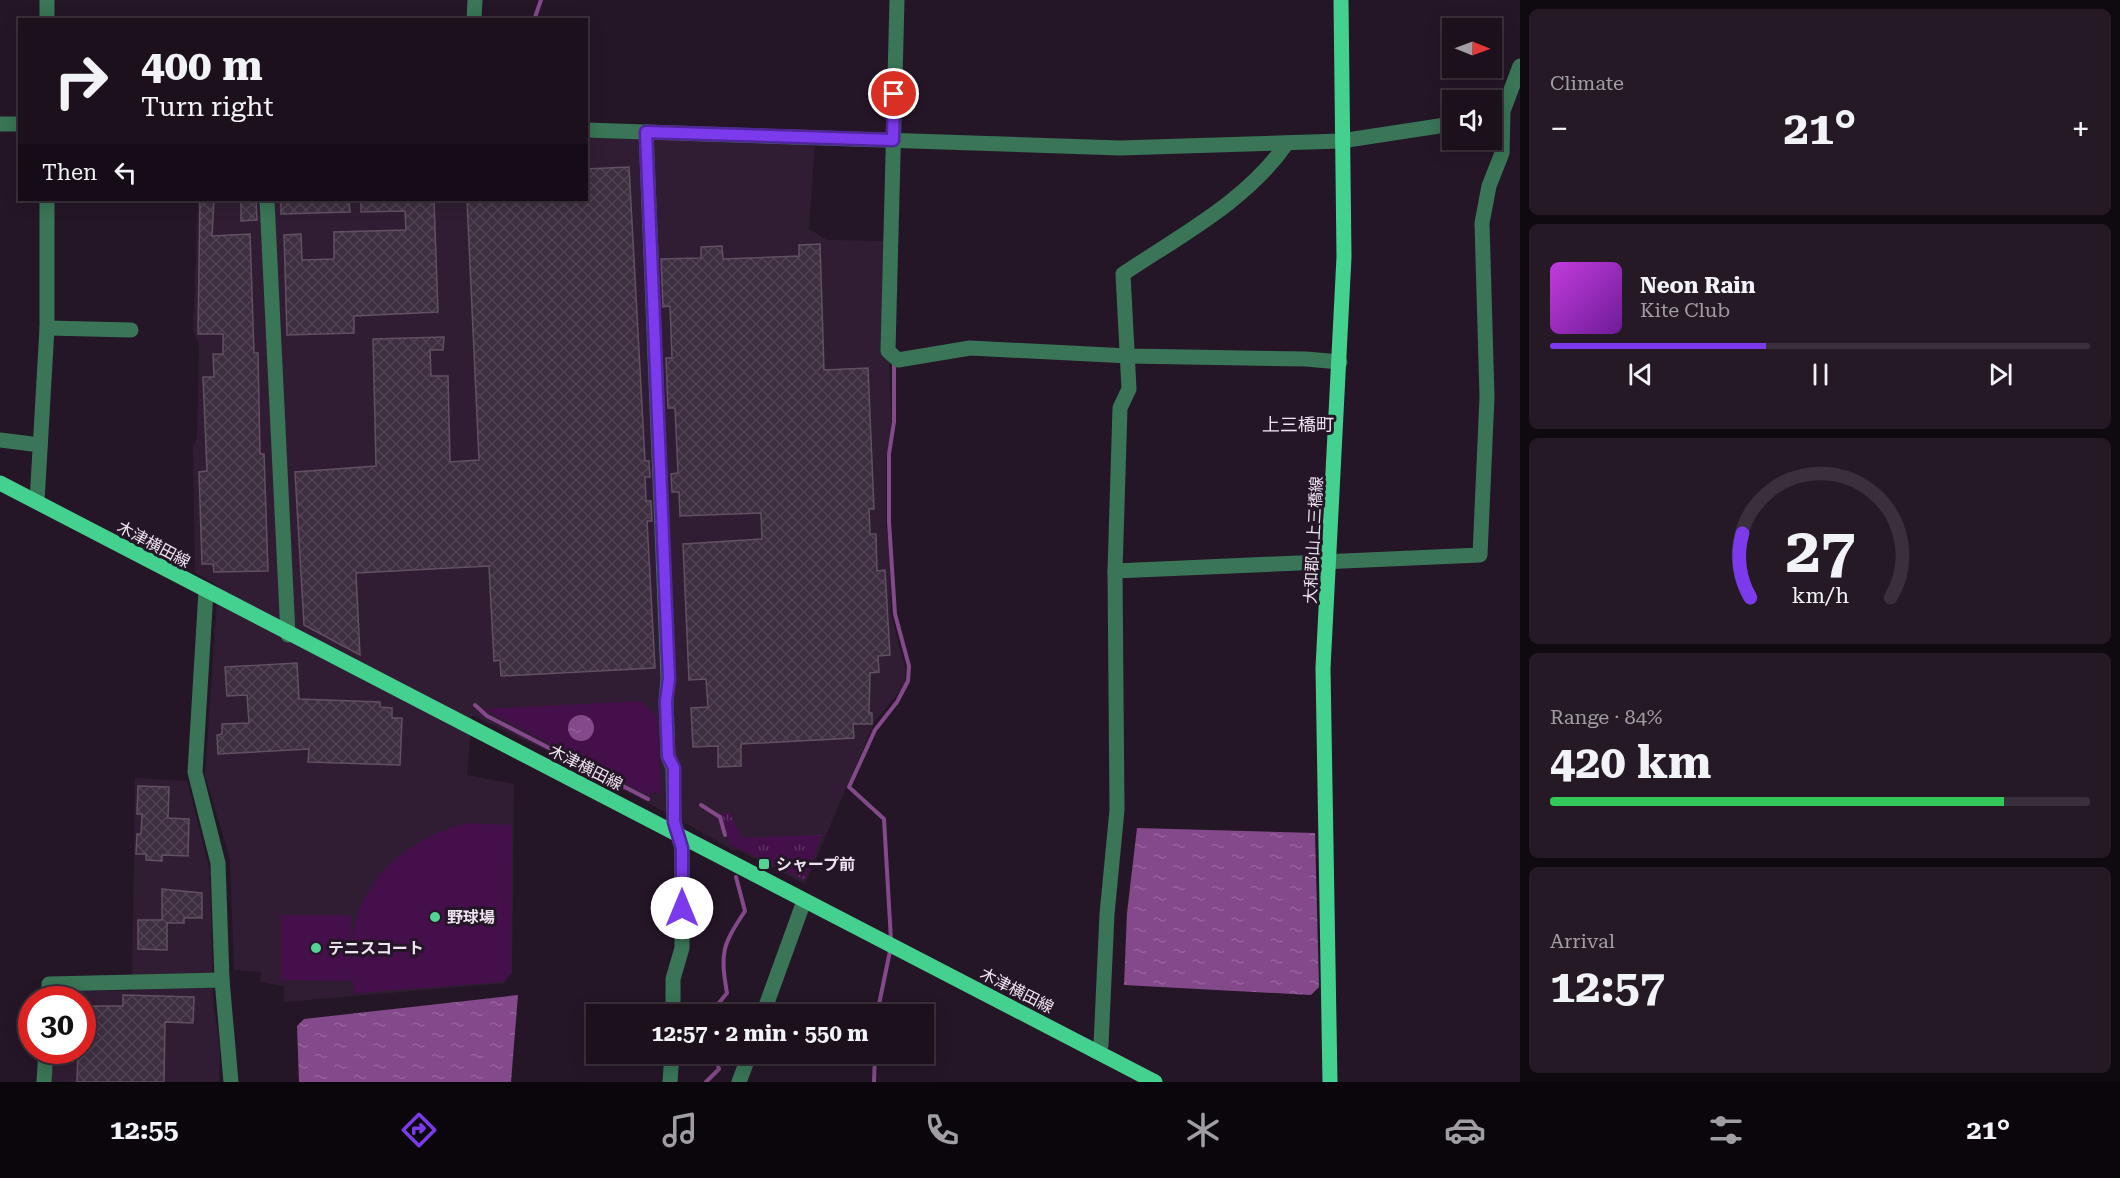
<!DOCTYPE html>
<meta charset="utf-8">
<style>
:root{--surface:#1c101d;--page:#251926;--text:#f1f3f6;--muted:#a09da4;--line:#3a303b;--accent:#7c3aed}
body{margin:0;font-family:"Roboto Serif","Noto Sans JP",serif;background:var(--page);color:var(--text);height:100vh;display:flex;flex-direction:column;font-size:22px;white-space:nowrap}
*{box-sizing:border-box;margin:0}
p{font-size:20px;color:var(--muted)}
.icon{flex:none;width:33px;height:33px;fill:none;stroke:currentColor;stroke-width:2;stroke-linecap:round;stroke-linejoin:round}
.map{position:relative;flex:1;overflow:hidden}
.sheet{display:flex;flex-direction:column;gap:9px;padding:9px;background:#0f0910;width:600px}
.sheet>*{flex:none}
.top-card{position:absolute;left:18px;top:18px;width:570px;height:183px;border-radius:0px;box-shadow:0 3px 15px #0003,0 0 0 2px var(--line);background:#1c101d;color:var(--text);overflow:hidden}
.needle{width:39px;rotate:91deg}
.buttons{position:absolute;left:1442px;top:18px;display:grid;gap:12px}
.buttons a{display:grid;place-items:center;width:60px;height:60px;border-radius:0px;background:var(--surface);box-shadow:0 3px 15px #0003,0 0 0 2px var(--line);font-size:30px}
.speed{position:absolute;left:18px;top:986px;display:flex;gap:12px;font-size:30px;font-weight:700;text-align:center}
.speed>*{display:grid;place-content:center;width:78px;height:78px;border-radius:50%;background:var(--surface);box-shadow:0 3px 15px #0003,0 0 0 2px var(--line);line-height:1}
.speed .limit{border:9px solid #d22;background:#fff;color:#111}
.pin{position:absolute;display:grid;place-items:center;width:51px;height:51px;color:#fff;margin:-26px;border:3px solid #fff;border-radius:50%;box-shadow:0 2px 6px #0007}
.me{position:absolute;width:66px;margin:-33px;rotate:0deg;stroke-linejoin:round;filter:drop-shadow(0 0 4px #0008)}
.turn{display:flex;align-items:center;gap:21px;height:126px;padding:0 24px;font-size:27px}
.turn .icon{width:78px;height:78px;stroke-width:2.5}
.turn b{display:block;font-size:42px;line-height:51px}
.then{display:flex;align-items:center;height:57px;padding:0 24px;background:#0003;gap:12px;font-size:22px}
.big{font-size:45px;font-weight:700;line-height:1.1}
.sheet .tile{flex:1;display:flex;flex-direction:column;justify-content:center;gap:9px;min-width:0;padding:0 21px;border-radius:9px;background:var(--page)}
.sheet .dial{align-items:center;gap:0}
.dial svg{height:156px;overflow:visible;fill:none;stroke:var(--line);stroke-width:7;stroke-linecap:round;text-anchor:middle}
.dial text{fill:var(--text);stroke:none}
.song{display:flex;align-items:center;gap:18px}
.cover{width:72px;height:72px;border-radius:9px;background:linear-gradient(135deg,hsl(290 70% 55%),hsl(280 70% 35%))}
.played{height:6px;border-radius:3px;background:linear-gradient(90deg,var(--accent) 40%,var(--line) 40%)}
.keys{display:flex;justify-content:space-around;direction:ltr}
.heat{display:flex;justify-content:space-between;align-items:center;font-size:33px;direction:ltr}
.charge{height:9px;border-radius:4px;background:linear-gradient(90deg,#34c759 84%,var(--line) 0)}
.trip{position:absolute;left:586px;top:1004px;width:348px;height:60px;border-radius:0px;background:var(--surface);box-shadow:0 3px 15px #0003,0 0 0 2px var(--line);font-weight:700;line-height:60px;text-align:center}
.dock{display:flex;height:96px;justify-content:space-around;align-items:center;background:#0b060c;color:var(--muted)}
.dock .icon{width:42px;height:42px}
.dock .selected{color:var(--accent)}
.dock b{font-size:27px;color:var(--text)}
main{display:flex;flex:1;min-height:0}
.map>svg:first-child{display:block}
.built{fill:#311d33}
.grass{fill:url(#grass-tufts)}
.green{fill:#440f4a}
.water{fill:url(#water-ripples)}
.lines{fill:none;stroke-linecap:round;stroke-linejoin:round}
.stream{stroke:#83498a;stroke-width:4}
.building{fill:url(#building-cross-hatch);stroke:#615062;stroke-width:1.5}
.minor{stroke:#397556;stroke-width:15}
.major{stroke:#44d08f;stroke-width:15}
.route-casing{stroke:#51269a;stroke-width:15}
.route{stroke:#7c3aed;stroke-width:10}
.poi-dot{fill:#54d395;stroke:#251627;stroke-width:2}
.labels{text-anchor:middle;stroke-width:6;stroke-linejoin:round;paint-order:stroke}
.street-label{font-size:16px;fill:#eee4ef;stroke:#251627}
.poi-label{font-size:16px;font-weight:bold;fill:#eee4ef;stroke:#251627;text-anchor:start}
.neighbourhood-label{font-size:18px;fill:#eee4ef;stroke:#251627}
</style>
<main>
<div class="map">
<svg width="1520" height="1082" viewBox="0 0 1520 1082">
<defs>
<pattern id="grass-tufts" width="24" height="20" patternUnits="userSpaceOnUse" patternTransform="scale(1.5)"><rect width="24" height="20" fill="#440f4a"/><path d="M3 7l-1-3M5 7V3M7 7l1-3M15 17l-1-3M17 17v-4M19 17l1-3" fill="none" stroke="#5f3264"/></pattern>
<pattern id="water-ripples" width="26" height="14" patternUnits="userSpaceOnUse" patternTransform="scale(1.5)"><rect width="26" height="14" fill="#83498a"/><path d="M2 4q2-2 4 0t4 0M15 11q2-2 4 0t4 0" fill="none" stroke="#95639b"/></pattern>
<pattern id="building-cross-hatch" width="8" height="8" patternUnits="userSpaceOnUse" patternTransform="scale(1.5)"><rect width="8" height="8" fill="#3e2f40"/><path d="M0 0l8 8M0 8l8-8" fill="none" stroke="#514353"/></pattern>
</defs>
<rect width="100%" height="100%" fill="#251627"/>
<g class="built">
<path d="M 587,134 L 815,141 L 809,229 L 827,240 L 885,241 L 883,345 L 889,362 L 892,430 L 886,457 L 886,528 L 890,549 L 891,614 L 905,667 L 905,685 L 875,721 L 805,884 L 739,850 L 733,850 L 605,779 L 472,715 L 467,775 L 514,784 L 512,973 L 504,983 L 284,1002 L 284,986 L 260,982 L 261,972 L 234,970 L 230,859 L 205,776 L 218,586 L 195,572 L 193,446 L 197,438 L 199,344 L 193,331 L 198,200 L 586,200 Z"/>
<path d="M 135,778 L 187,781 L 210,871 L 213,999 L 220,1051 L 219,1082 L 51,1082 L 53,1050 L 82,1050 L 82,999 L 56,999 L 56,996 L 66,991 L 132,991 Z"/>
</g>
<path class="grass" d="M 729,812 L 742,838 L 822,835 L 805,880 L 730,844 L 722,814 Z"/>
<g class="green">
<path d="M 642,701 L 657,717 L 661,794 L 652,792 L 650,796 L 484,709 Z"/>
<path d="M 468,823 L 512,825 L 511,973 L 503,982 L 355,993 L 351,972 L 351,981 L 281,980 L 281,915 L 351,915 L 351,961 C 352,952 352,942 353,933 C 364,873 413,836 468,823 Z"/>
</g>
<g class="water">
<circle cx="581" cy="728" r="13"/>
<path d="M 1137,828 L 1315,833 L 1319,987 L 1311,995 L 1124,985 L 1127,913 Z"/>
<path d="M 518,995 L 511,1082 L 299,1082 L 297,1026 L 304,1019 Z"/>
</g>
<g class="lines">
<g class="stream">
<path d="M 534,20 L 541,0"/>
<path d="M 475,705 L 487,716 L 648,799"/>
<path d="M 701,805 L 720,817 L 725,835"/>
<path d="M 891,940 L 884,819 L 849,787 L 875,730 L 897,702 L 908,681 L 909,666 L 895,614 L 889,522 L 889,454 L 894,422 L 894,361"/>
<path d="M 710,1014 L 727,993 C 720,952 722,946 745,911 L 736,877"/>
<path d="M 877,1014 L 890,951"/>
<path d="M 706,1082 L 719,1069 L 714,1053"/>
<path d="M 874,1082 L 875,1053"/>
</g>
</g>
<g class="building">
<path d="M 629,167 L 645,461 L 649,461 L 650,477 L 645,477 L 646,501 L 651,501 L 652,521 L 647,521 L 655,668 L 501,676 L 500,660 L 494,661 L 489,566 L 356,573 L 360,655 L 304,625 L 295,472 L 376,466 L 373,339 L 444,337 L 443,350 L 430,350 L 431,376 L 448,376 L 450,462 L 479,460 L 467,200 L 586,200 L 586,169 Z"/>
<path d="M 200,200 L 214,200 L 212,236 L 250,234 L 254,353 L 258,353 L 260,454 L 264,454 L 268,571 L 214,572 L 213,564 L 202,564 L 199,472 L 207,471 L 203,377 L 214,377 L 213,354 L 223,354 L 223,334 L 198,334 Z"/>
<path d="M 241,200 L 256,200 L 257,220 L 241,221 Z"/>
<path d="M 281,200 L 349,200 L 350,212 L 281,214 Z"/>
<path d="M 389,200 L 434,200 L 438,312 L 354,316 L 354,333 L 287,335 L 284,235 L 301,234 L 302,260 L 334,259 L 334,232 L 406,230 L 405,211 L 361,212 L 361,202 Z"/>
<path d="M 820,244 L 824,370 L 868,368 L 874,509 L 869,509 L 870,534 L 876,534 L 877,571 L 885,570 L 890,655 L 878,656 L 879,672 L 870,673 L 869,713 L 872,713 L 872,724 L 853,724 L 854,738 L 741,744 L 741,766 L 718,767 L 718,746 L 693,747 L 691,708 L 708,707 L 706,679 L 689,680 L 683,544 L 762,539 L 761,513 L 680,516 L 679,492 L 672,492 L 671,474 L 678,473 L 675,408 L 668,408 L 666,358 L 672,358 L 670,306 L 663,307 L 661,259 L 701,258 L 701,247 L 722,246 L 723,259 L 799,256 L 799,245 Z"/>
<path d="M 297,663 L 299,699 L 380,702 L 380,707 L 392,708 L 392,718 L 402,718 L 400,765 L 308,762 L 309,749 L 218,754 L 217,735 L 222,734 L 222,724 L 249,723 L 247,695 L 227,696 L 225,667 Z"/>
<path d="M 138,786 L 169,787 L 168,818 L 189,819 L 188,856 L 162,855 L 162,861 L 146,860 L 146,854 L 136,854 L 137,834 L 141,834 L 142,814 L 137,814 Z"/>
<path d="M 162,889 L 202,893 L 202,918 L 184,918 L 184,923 L 167,923 L 167,950 L 138,949 L 138,920 L 162,920 Z"/>
<path d="M 123,995 L 194,997 L 193,1023 L 165,1022 L 164,1082 L 77,1082 L 78,1050 L 82,1050 L 82,1006 L 123,1006 Z"/>
</g>
<g class="lines">
<g class="minor">
<path d="M 897,0 L 888,351 L 898,360 L 970,348 L 1129,356 L 1306,359 L 1340,362"/>
<path d="M 47,20 L 47,0"/>
<path d="M 474,20 L 475,0"/>
<path d="M 0,124 L 20,124"/>
<path d="M 586,130 L 1120,148 L 1341,141 L 1452,124"/>
<path d="M 646,132 L 668,679 L 666,701 L 668,756 L 673,768 L 674,822 L 682,848 L 682,948 L 673,979 L 673,1014"/>
<path d="M 267,200 L 288,635"/>
<path d="M 47,328 L 131,330"/>
<path d="M 0,440 L 40,445"/>
<path d="M 37,502 L 47,328 L 47,200"/>
<path d="M 1115,571 L 1480,555 L 1487,397 L 1482,223 L 1489,186 L 1502,153 L 1503,111 L 1520,66"/>
<path d="M 206,591 L 195,772 L 218,863 L 222,980 L 231,1082"/>
<path d="M 48,999 L 49,984 L 222,980"/>
<path d="M 763,1014 L 804,901"/>
<path d="M 1097,1052 L 1101,1045 L 1107,914 L 1117,810 L 1115,571 L 1120,408 L 1129,389 L 1123,274 C 1181,235 1247,201 1287,143"/>
<path d="M 44,1082 L 46,1050"/>
<path d="M 670,1082 L 672,1053"/>
<path d="M 739,1082 L 750,1053"/>
</g>
<g class="major">
<path d="M 0,483 L 1155,1082"/>
<path d="M 1330,1082 L 1323,668 L 1344,257 L 1341,0"/>
</g>
</g>
<g class="lines">
<defs>
<path id="route" d="M 682,908 L 682,848 L 674,822 L 674,768 L 668,756 L 666,701 L 669,679 L 646,132 L 893,140 L 894,94"/>
</defs>
<use href="#route" class="route-casing"/>
<use href="#route" class="route"/>
</g>
<g class="poi-dot">
<rect x="758" y="858" width="12" height="12" rx="3"/>
<circle cx="435" cy="917" r="6"/>
<circle cx="316" cy="948" r="6"/>
</g>
<g class="labels">
<g class="street-label">
<text transform="translate(1313 540) rotate(-87)" y="6">大和郡山上三橋線</text>
<text transform="translate(154 544) rotate(28)" y="6">木津横田線</text>
<text transform="translate(586 767) rotate(27)" y="6">木津横田線</text>
<text transform="translate(1017 990) rotate(27)" y="6">木津横田線</text>
</g>
<g class="poi-label">
<text x="776" y="870">シャープ前</text>
<text x="447" y="923">野球場</text>
<text x="328" y="954">テニスコート</text>
</g>
<g class="neighbourhood-label">
<text x="1298" y="431">上三橋町</text>
</g>
</g>
</svg>
<div class="buttons">
<a><svg class="needle" viewBox="-14 -14 28 28"><path d="M0-13l5 13h-10z" fill="#e53935"/><path d="M0 13l5-13h-10z" fill="#a09da4"/></svg></a>
<a><svg class="icon" aria-label="sound" viewBox="0 0 24 24"><path d="M4 9h4l5-4v14l-5-4H4zM17 9q2 3 0 6"/></svg></a>
</div>
<div class="speed"><div class="limit">30</div></div>
<div class="pin" style="left:894px;top:94px;background:#d93025"><svg class="icon" aria-label="arrive" viewBox="0 0 24 24"><path d="M6 21V4h12l-3 4 3 4H6"/></svg></div>
<svg class="me" style="left:682px;top:908px" viewBox="-20 -20 40 40"><circle r="19" fill="#fff"/><path d="M0-13L10 11 0 6-10 11z" fill="#7c3aed"/></svg>
<div class="trip">12:57 · 2 min · 550 m</div>
<div class="top-card">
<div class="turn"><svg class="icon" aria-label="right" viewBox="0 0 24 24"><path d="M7 20v-9h11M14 6l5 5-5 5"/></svg><div><b>400 m</b>Turn right</div></div>
<div class="then">Then<svg class="icon" aria-label="left" viewBox="0 0 24 24"><path d="M17 20v-9H6M10 6l-5 5 5 5"/></svg></div>
</div>
</div>
<section class="sheet">
<div class="tile"><p>Climate</p>
<div class="heat"><a>−</a><b class="big">21°</b><a>+</a></div>
</div>
<div class="tile">
<div class="song"><i class="cover"></i><div><b>Neon Rain</b><p>Kite Club</p></div></div>
<div class="played"></div>
<div class="keys"><svg class="icon" aria-label="previous" viewBox="0 0 24 24"><path d="M18 5L8 12l10 7zM5 5v14"/></svg><svg class="icon" aria-label="pause" viewBox="0 0 24 24"><path d="M8 5v14M16 5v14"/></svg><svg class="icon" aria-label="next" viewBox="0 0 24 24"><path d="M6 5l10 7-10 7zM19 5v14"/></svg></div>
</div>
<div class="tile dial"><svg viewBox="0 0 100 80">
<path d="M14 69A42 42 0 1 1 86 69"/>
<path d="M14 69A42 42 0 0 1 10 36" stroke="#7c3aed"/>
<text x="50" y="56" font-size="32" font-weight="700">27</text>
<text x="50" y="72" font-size="11">km/h</text>
</svg></div>
<div class="tile"><p>Range · 84%</p><b class="big">420 km</b><div class="charge"></div></div>
<div class="tile"><p>Arrival</p><b class="big">12:57</b></div>
</section>
</main>
<nav class="dock">
<b>12:55</b>
<svg class="icon selected" aria-label="directions" viewBox="0 0 24 24"><path d="M12 3l9 9-9 9-9-9zM9 14v-3h6M13 9l2 2-2 2"/></svg>
<svg class="icon" aria-label="music" viewBox="0 0 24 24"><path d="M9 18V5l10-2v13"/><circle cx="6" cy="18" r="3"/><circle cx="16" cy="16" r="3"/></svg>
<svg class="icon" aria-label="phone" viewBox="0 0 24 24"><path d="M5 4h4l2 5-3 2q2 4 5 5l2-3 5 2v4C11 20 4 13 5 4z"/></svg>
<svg class="icon" aria-label="climate" viewBox="0 0 24 24"><path d="M12 3v18M4 7l16 10M4 17L20 7"/></svg>
<svg class="icon" aria-label="car" viewBox="0 0 24 24"><path d="M5 17H2v-5l4-1 3-4h7l3 4 3 1v5h-3M9 17h6M6 11h13"/><circle cx="7" cy="17" r="2"/><circle cx="17" cy="17" r="2"/></svg>
<svg class="icon" aria-label="filters" viewBox="0 0 24 24"><path d="M4 7h16M4 17h16"/><circle cx="9" cy="7" r="2"/><circle cx="15" cy="17" r="2"/></svg>
<b>21°</b>
</nav>
